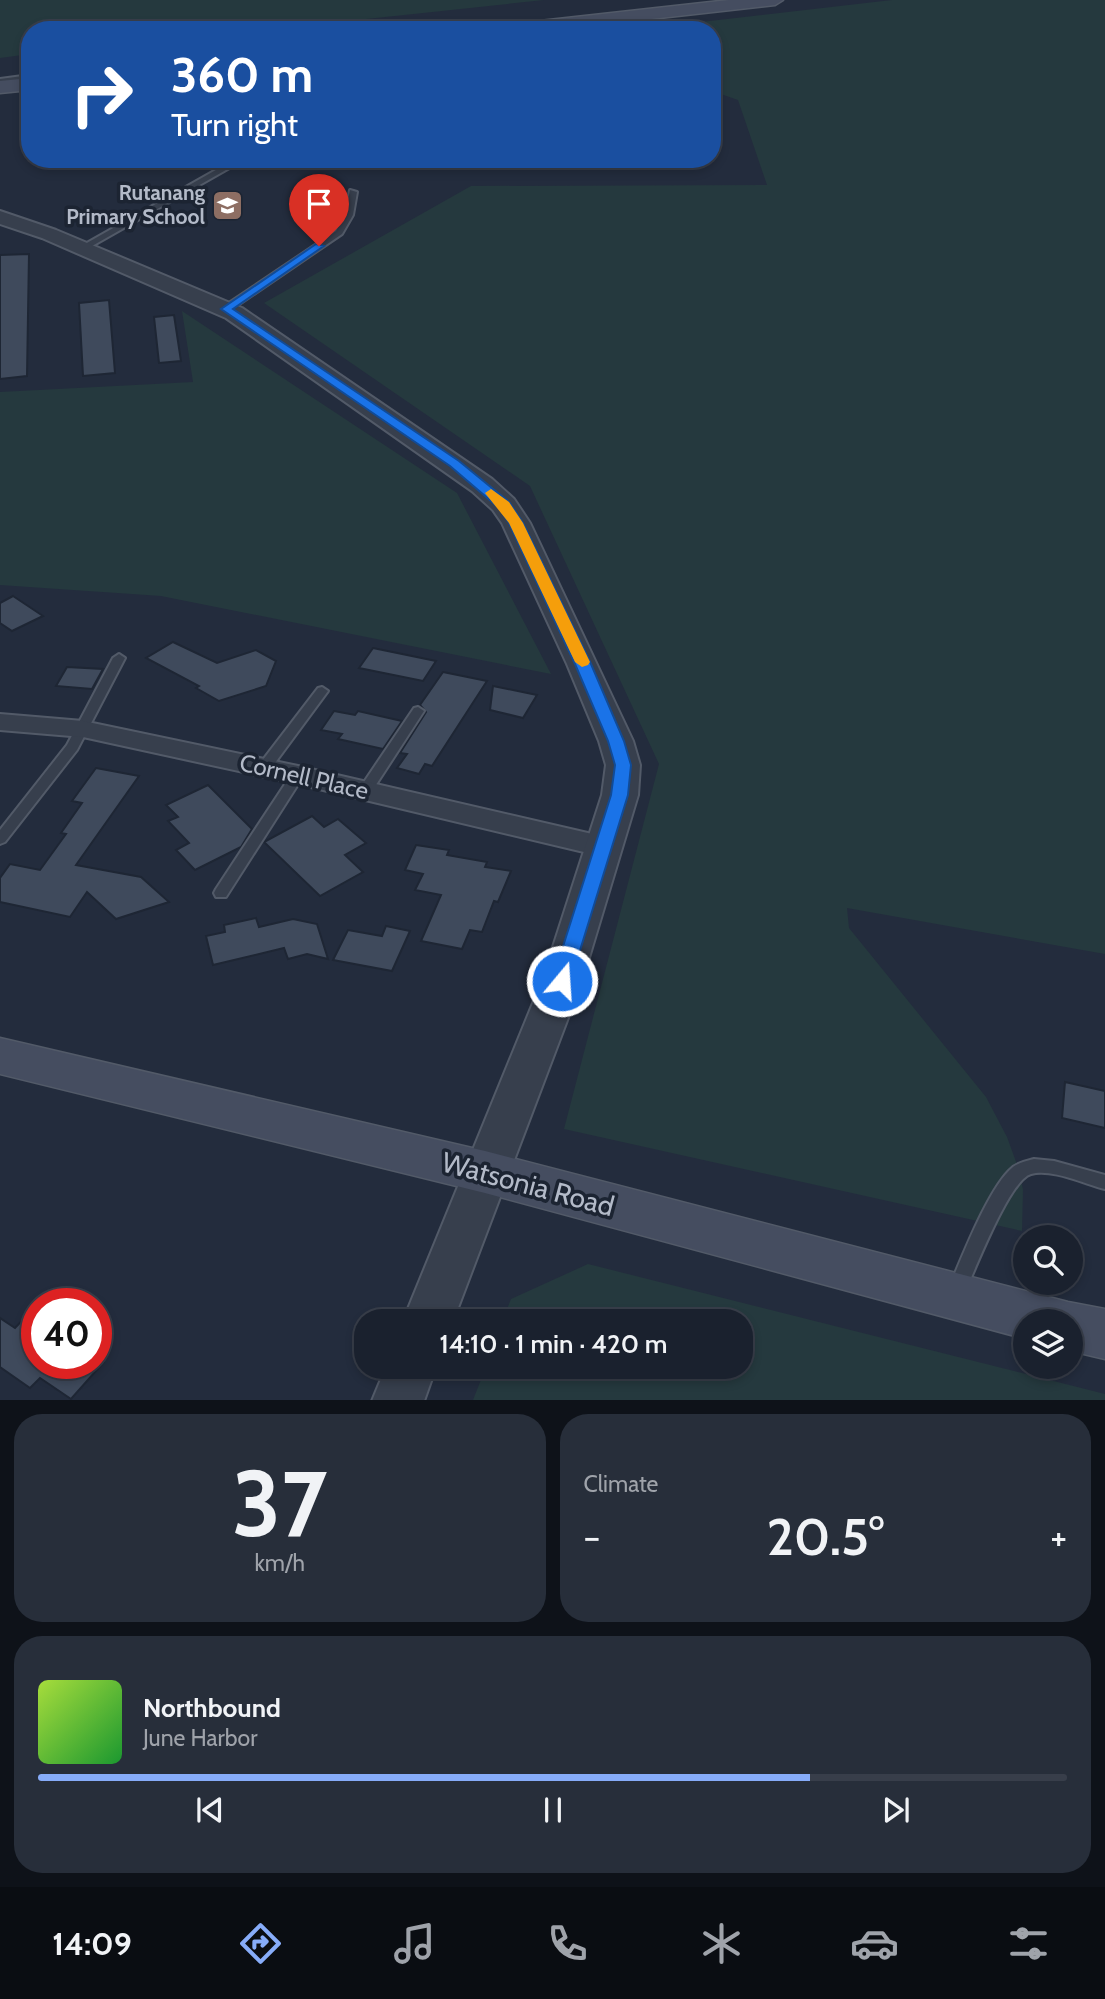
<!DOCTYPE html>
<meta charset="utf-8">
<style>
:root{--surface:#1a212e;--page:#272e3a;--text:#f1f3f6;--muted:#9fa3aa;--line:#383e4a;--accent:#87acf9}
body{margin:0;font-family:Cabin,sans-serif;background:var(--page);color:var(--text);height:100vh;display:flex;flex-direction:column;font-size:26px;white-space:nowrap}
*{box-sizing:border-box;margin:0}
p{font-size:23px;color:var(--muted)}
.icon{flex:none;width:38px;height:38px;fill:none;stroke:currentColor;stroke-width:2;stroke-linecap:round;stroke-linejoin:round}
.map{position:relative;height:1400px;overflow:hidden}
.side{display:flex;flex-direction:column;gap:14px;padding:14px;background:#0e1219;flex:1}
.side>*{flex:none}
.hud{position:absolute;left:21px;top:21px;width:700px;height:147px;border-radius:28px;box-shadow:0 4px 10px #0003,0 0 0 2px var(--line);background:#1a4fa0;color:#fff;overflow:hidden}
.buttons{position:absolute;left:1013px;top:1225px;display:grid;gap:14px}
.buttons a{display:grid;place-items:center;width:70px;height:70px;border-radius:50%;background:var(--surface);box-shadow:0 4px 10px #0003,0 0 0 2px var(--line);font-size:35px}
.speed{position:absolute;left:21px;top:1288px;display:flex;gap:14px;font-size:35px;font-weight:700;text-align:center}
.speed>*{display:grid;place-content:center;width:91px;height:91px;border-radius:50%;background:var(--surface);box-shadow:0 4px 10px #0003,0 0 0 2px var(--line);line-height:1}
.speed .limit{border:10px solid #d22;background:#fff;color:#111}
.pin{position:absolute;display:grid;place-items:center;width:60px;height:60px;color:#fff;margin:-72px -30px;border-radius:50% 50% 50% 0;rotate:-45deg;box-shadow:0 0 7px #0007}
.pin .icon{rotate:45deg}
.me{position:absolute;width:77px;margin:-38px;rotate:18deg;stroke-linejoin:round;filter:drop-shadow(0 0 5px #0008)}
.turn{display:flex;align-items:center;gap:24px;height:147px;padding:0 35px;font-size:32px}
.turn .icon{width:91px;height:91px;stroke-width:2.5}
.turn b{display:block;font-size:49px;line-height:60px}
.big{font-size:52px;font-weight:600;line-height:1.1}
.side .widget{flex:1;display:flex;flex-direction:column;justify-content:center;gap:10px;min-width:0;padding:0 24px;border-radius:28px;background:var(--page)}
.side .dial{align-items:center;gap:0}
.dial b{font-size:91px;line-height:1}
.song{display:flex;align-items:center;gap:21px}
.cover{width:84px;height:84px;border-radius:10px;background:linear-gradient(135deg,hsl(80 70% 55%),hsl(130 70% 35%))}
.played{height:7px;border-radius:4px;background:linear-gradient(90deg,var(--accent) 75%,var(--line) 75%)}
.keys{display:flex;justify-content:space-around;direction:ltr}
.heat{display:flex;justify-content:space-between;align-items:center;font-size:38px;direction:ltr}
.side .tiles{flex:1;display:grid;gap:14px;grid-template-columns:1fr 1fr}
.widget:last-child{grid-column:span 2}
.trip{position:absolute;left:354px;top:1309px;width:399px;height:70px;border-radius:28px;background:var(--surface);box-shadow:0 4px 10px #0003,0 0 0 2px var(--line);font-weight:600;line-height:70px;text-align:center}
.tab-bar{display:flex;height:112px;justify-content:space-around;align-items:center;background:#0a0d12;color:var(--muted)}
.tab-bar .icon{width:49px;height:49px}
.tab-bar .current{color:var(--accent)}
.tab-bar b{font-size:32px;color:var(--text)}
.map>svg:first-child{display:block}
.green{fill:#25393e}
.building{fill:#3f4a5c;stroke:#1e2634;stroke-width:2}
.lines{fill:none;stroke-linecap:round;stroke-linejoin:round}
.service-casing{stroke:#525a68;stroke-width:4}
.minor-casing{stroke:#525a68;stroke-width:4}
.tertiary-casing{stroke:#525a68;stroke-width:4}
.secondary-casing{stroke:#525a68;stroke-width:3}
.service{fill:#373f4d;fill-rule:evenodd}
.minor{fill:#373f4d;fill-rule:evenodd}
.tertiary{fill:#373f4d;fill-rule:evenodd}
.secondary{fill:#454d60;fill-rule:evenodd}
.route{fill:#1a73e8;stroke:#114b97;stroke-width:2}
.slow{fill:#f59e0b}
.labels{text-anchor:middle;stroke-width:7;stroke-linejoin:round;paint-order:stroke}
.far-poi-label{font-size:21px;font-weight:bold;fill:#b3bac8;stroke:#1c2432;text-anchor:end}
.street-label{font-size:24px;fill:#b3bac8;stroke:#1c2432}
.near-street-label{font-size:28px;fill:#b3bac8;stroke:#1c2432}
</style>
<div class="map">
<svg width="1105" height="1401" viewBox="0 0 1105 1401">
<rect width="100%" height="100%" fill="#232c3d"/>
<g class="green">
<path d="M 0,0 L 544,0 L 263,30 L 30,30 L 30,54 L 0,58 Z"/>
<path d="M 892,0 L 1105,0 L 1105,954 L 847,908 L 849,928 L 986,1097 L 1007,1137 L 1019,1170 L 1023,1190 L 1022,1231 L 564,1129 L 659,764 L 530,486 L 264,303 L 471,186 L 767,185 L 738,100 L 712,91 L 712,30 L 632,30 Z"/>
<path d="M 182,311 L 457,493 L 551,674 L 161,596 L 0,585 L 0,392 L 193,382 Z"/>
<path d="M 588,1264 L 1105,1394 L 1105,1400 L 473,1400 L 486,1367 L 740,1367 L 740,1321 L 502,1321 L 511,1299 Z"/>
</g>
<g class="building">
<path d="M 29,254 L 27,376 L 0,379 L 0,255 Z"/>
<path d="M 109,300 L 115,373 L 83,376 L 79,303 Z"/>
<path d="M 174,315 L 181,361 L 159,363 L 154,317 Z"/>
<path d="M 13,596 L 43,616 L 12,631 L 0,623 L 0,603 Z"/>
<path d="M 173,642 L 217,663 L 256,650 L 276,661 L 266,686 L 219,701 L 196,688 L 199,686 L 146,658 Z"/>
<path d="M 373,648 L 436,661 L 423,681 L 359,668 Z"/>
<path d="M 67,667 L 103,669 L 92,689 L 56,686 Z"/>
<path d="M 443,672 L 487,681 L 432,766 L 425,764 L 419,774 L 397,768 L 407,754 L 400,753 L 426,712 L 420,705 Z"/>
<path d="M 493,686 L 537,695 L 523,718 L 490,710 Z"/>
<path d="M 334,711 L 355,715 L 358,711 L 402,721 L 383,749 L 338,739 L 342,734 L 321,730 Z"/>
<path d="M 96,768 L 139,776 L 76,865 L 141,877 L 169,902 L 116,919 L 87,892 L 70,917 L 0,902 L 0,878 L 10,864 L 40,870 L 66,834 L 61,833 L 82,803 L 72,801 Z"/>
<path d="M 208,785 L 252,829 L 241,847 L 195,870 L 176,850 L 189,843 L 168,821 L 178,817 L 166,805 Z"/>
<path d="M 312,816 L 324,827 L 338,819 L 366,843 L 345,855 L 363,872 L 320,896 L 264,842 Z"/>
<path d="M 416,845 L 449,850 L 447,855 L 487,862 L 485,867 L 511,871 L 498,902 L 494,901 L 482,932 L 470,930 L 462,949 L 421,941 L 441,895 L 415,890 L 423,874 L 405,870 Z"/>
<path d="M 256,918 L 259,927 L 293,919 L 317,924 L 328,959 L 307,954 L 288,959 L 284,948 L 213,965 L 206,936 L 225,932 L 224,925 Z"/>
<path d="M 386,926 L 410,931 L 392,971 L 333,960 L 348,930 L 382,936 Z"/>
<path d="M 1065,1082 L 1105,1091 L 1105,1128 L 1062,1118 Z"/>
<path d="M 37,1305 L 37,1363 L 103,1363 L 71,1399 L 40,1378 L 30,1388 L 0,1367 L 0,1318 L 15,1328 Z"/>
</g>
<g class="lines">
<defs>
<g id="service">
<path d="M 30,75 L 30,79 L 0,83 L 0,79 Z"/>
<path d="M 209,159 L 262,159 L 279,162 L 275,164 L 240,162 L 85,250 L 78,248 L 230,162 Z"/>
<path d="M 350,190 L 357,192 L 353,215 L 342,234 L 229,311 L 223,311 L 223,307 L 336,231 L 345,215 Z"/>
<path d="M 119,654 L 125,658 L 77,750 L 5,842 L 0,844 L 0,830 L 67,745 L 113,658 Z"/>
<path d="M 322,687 L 328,691 L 269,771 L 259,771 L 258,768 L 259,765 L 318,688 Z"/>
<path d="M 418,707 L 424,711 L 370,794 L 360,794 L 358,791 L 360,788 L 414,708 Z"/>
<path d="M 298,771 L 304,775 L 226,897 L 216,897 L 214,893 L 216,889 L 293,772 Z"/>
<path d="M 1034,1159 L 1054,1161 L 1105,1175 L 1105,1189 C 1085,1184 1051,1168 1031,1174 C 1009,1180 974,1273 963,1296 L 957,1298 L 951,1296 L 948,1290 C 961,1260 989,1186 1013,1167 C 1020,1162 1026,1161 1034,1159 Z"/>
</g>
<path id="minor" d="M 0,714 L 83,721 L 298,766 L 605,837 L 615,840 L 620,847 L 615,854 L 605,857 L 298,784 L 83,737 L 0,730 Z"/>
<g id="tertiary">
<path d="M 0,211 L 56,230 L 242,308 L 492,479 L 514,499 L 530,523 L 633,741 L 640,765 L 638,795 L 582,981 L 453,1321 L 403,1321 L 542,981 L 602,795 L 606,765 L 599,741 L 567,664 L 502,523 L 493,510 L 472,491 L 226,318 L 42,238 L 0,224 Z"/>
<path d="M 386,1367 L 436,1367 L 424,1401 L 372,1401 Z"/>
</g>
<g id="secondary">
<path d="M 729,0 L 783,0 L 775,5 L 553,30 L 495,30 L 504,25 Z"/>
<path d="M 30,78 L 30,90 L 0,93 L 0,81 Z"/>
<path d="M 0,1038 L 485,1151 L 1068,1302 L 1105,1309 L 1105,1359 L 1071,1351 L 1071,1321 L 1026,1321 L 1026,1339 L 485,1193 L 0,1074 Z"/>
</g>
</defs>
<use href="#service" class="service-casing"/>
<use href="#minor" class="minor-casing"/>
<use href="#tertiary" class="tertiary-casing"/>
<use href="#secondary" class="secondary-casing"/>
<use href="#service" class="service"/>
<use href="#minor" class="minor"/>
<use href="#tertiary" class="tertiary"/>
<use href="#secondary" class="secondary"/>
</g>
<path class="route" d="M 316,244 L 324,246 L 233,309 L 459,461 L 509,502 L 523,523 L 591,664 L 624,741 L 631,765 L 628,795 L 569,986 L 562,989 L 555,986 L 552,981 L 611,795 L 615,765 L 608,741 L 575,664 L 509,523 L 499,508 L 450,466 L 221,309 Z"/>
<path class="slow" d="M 491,489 L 509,502 L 523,523 L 590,662 L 588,665 L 582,667 L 575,662 L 509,523 L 485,493 Z"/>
<defs>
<symbol id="school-square" viewBox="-11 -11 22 22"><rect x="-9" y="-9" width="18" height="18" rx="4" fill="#8d6e63" stroke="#1c2432"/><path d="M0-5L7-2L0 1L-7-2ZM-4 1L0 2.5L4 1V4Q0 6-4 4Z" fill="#fff"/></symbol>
</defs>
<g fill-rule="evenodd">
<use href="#school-square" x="210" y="188" width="35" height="35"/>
</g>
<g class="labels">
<g class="far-poi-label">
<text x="205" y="200">Rutanang<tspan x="205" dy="24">Primary School</tspan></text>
</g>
<g class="street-label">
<text transform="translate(304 777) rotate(13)" y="8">Cornell Place</text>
</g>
<g class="near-street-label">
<text transform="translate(528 1184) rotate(15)" y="10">Watsonia Road</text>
</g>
</g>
</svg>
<div class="buttons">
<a><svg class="icon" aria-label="search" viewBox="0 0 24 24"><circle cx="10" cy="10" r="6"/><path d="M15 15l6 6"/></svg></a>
<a><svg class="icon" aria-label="layers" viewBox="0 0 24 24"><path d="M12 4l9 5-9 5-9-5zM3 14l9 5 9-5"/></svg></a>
</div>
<div class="speed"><div class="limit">40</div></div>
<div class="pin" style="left:319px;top:246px;background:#d93025"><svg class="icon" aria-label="arrive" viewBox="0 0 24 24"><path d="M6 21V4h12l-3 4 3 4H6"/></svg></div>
<svg class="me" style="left:562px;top:981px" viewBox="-20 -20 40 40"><circle r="17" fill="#1a73e8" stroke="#fff" stroke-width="3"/><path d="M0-11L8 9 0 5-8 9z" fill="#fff"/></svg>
<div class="trip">14:10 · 1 min · 420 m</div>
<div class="hud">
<div class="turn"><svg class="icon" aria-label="right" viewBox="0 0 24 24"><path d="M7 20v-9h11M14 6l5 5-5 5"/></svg><div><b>360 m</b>Turn right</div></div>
</div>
</div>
<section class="side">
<div class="tiles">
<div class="widget dial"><b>37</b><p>km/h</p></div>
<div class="widget"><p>Climate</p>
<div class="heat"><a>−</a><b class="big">20.5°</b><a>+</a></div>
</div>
<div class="widget">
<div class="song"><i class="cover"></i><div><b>Northbound</b><p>June Harbor</p></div></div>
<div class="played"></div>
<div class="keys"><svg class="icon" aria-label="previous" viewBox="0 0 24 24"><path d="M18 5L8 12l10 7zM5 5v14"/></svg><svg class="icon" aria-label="pause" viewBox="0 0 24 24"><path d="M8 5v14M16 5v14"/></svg><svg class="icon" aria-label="next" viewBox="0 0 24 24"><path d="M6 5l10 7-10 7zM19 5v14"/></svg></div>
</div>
</div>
</section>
<nav class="tab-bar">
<b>14:09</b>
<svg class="icon current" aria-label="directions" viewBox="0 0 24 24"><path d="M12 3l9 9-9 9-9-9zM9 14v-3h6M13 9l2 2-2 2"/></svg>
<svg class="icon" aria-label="music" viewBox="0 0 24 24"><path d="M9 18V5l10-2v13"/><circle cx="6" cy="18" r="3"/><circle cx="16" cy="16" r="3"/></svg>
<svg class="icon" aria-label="phone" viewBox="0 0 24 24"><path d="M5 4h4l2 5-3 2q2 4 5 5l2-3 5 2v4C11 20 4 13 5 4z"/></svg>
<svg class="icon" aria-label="climate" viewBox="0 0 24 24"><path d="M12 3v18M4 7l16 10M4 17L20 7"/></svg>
<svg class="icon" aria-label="car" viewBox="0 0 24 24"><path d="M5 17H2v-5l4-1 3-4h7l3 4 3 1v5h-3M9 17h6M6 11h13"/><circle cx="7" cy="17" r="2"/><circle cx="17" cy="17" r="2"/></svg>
<svg class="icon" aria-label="filters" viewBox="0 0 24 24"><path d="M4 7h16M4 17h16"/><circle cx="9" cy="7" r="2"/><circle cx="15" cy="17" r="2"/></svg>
</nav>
